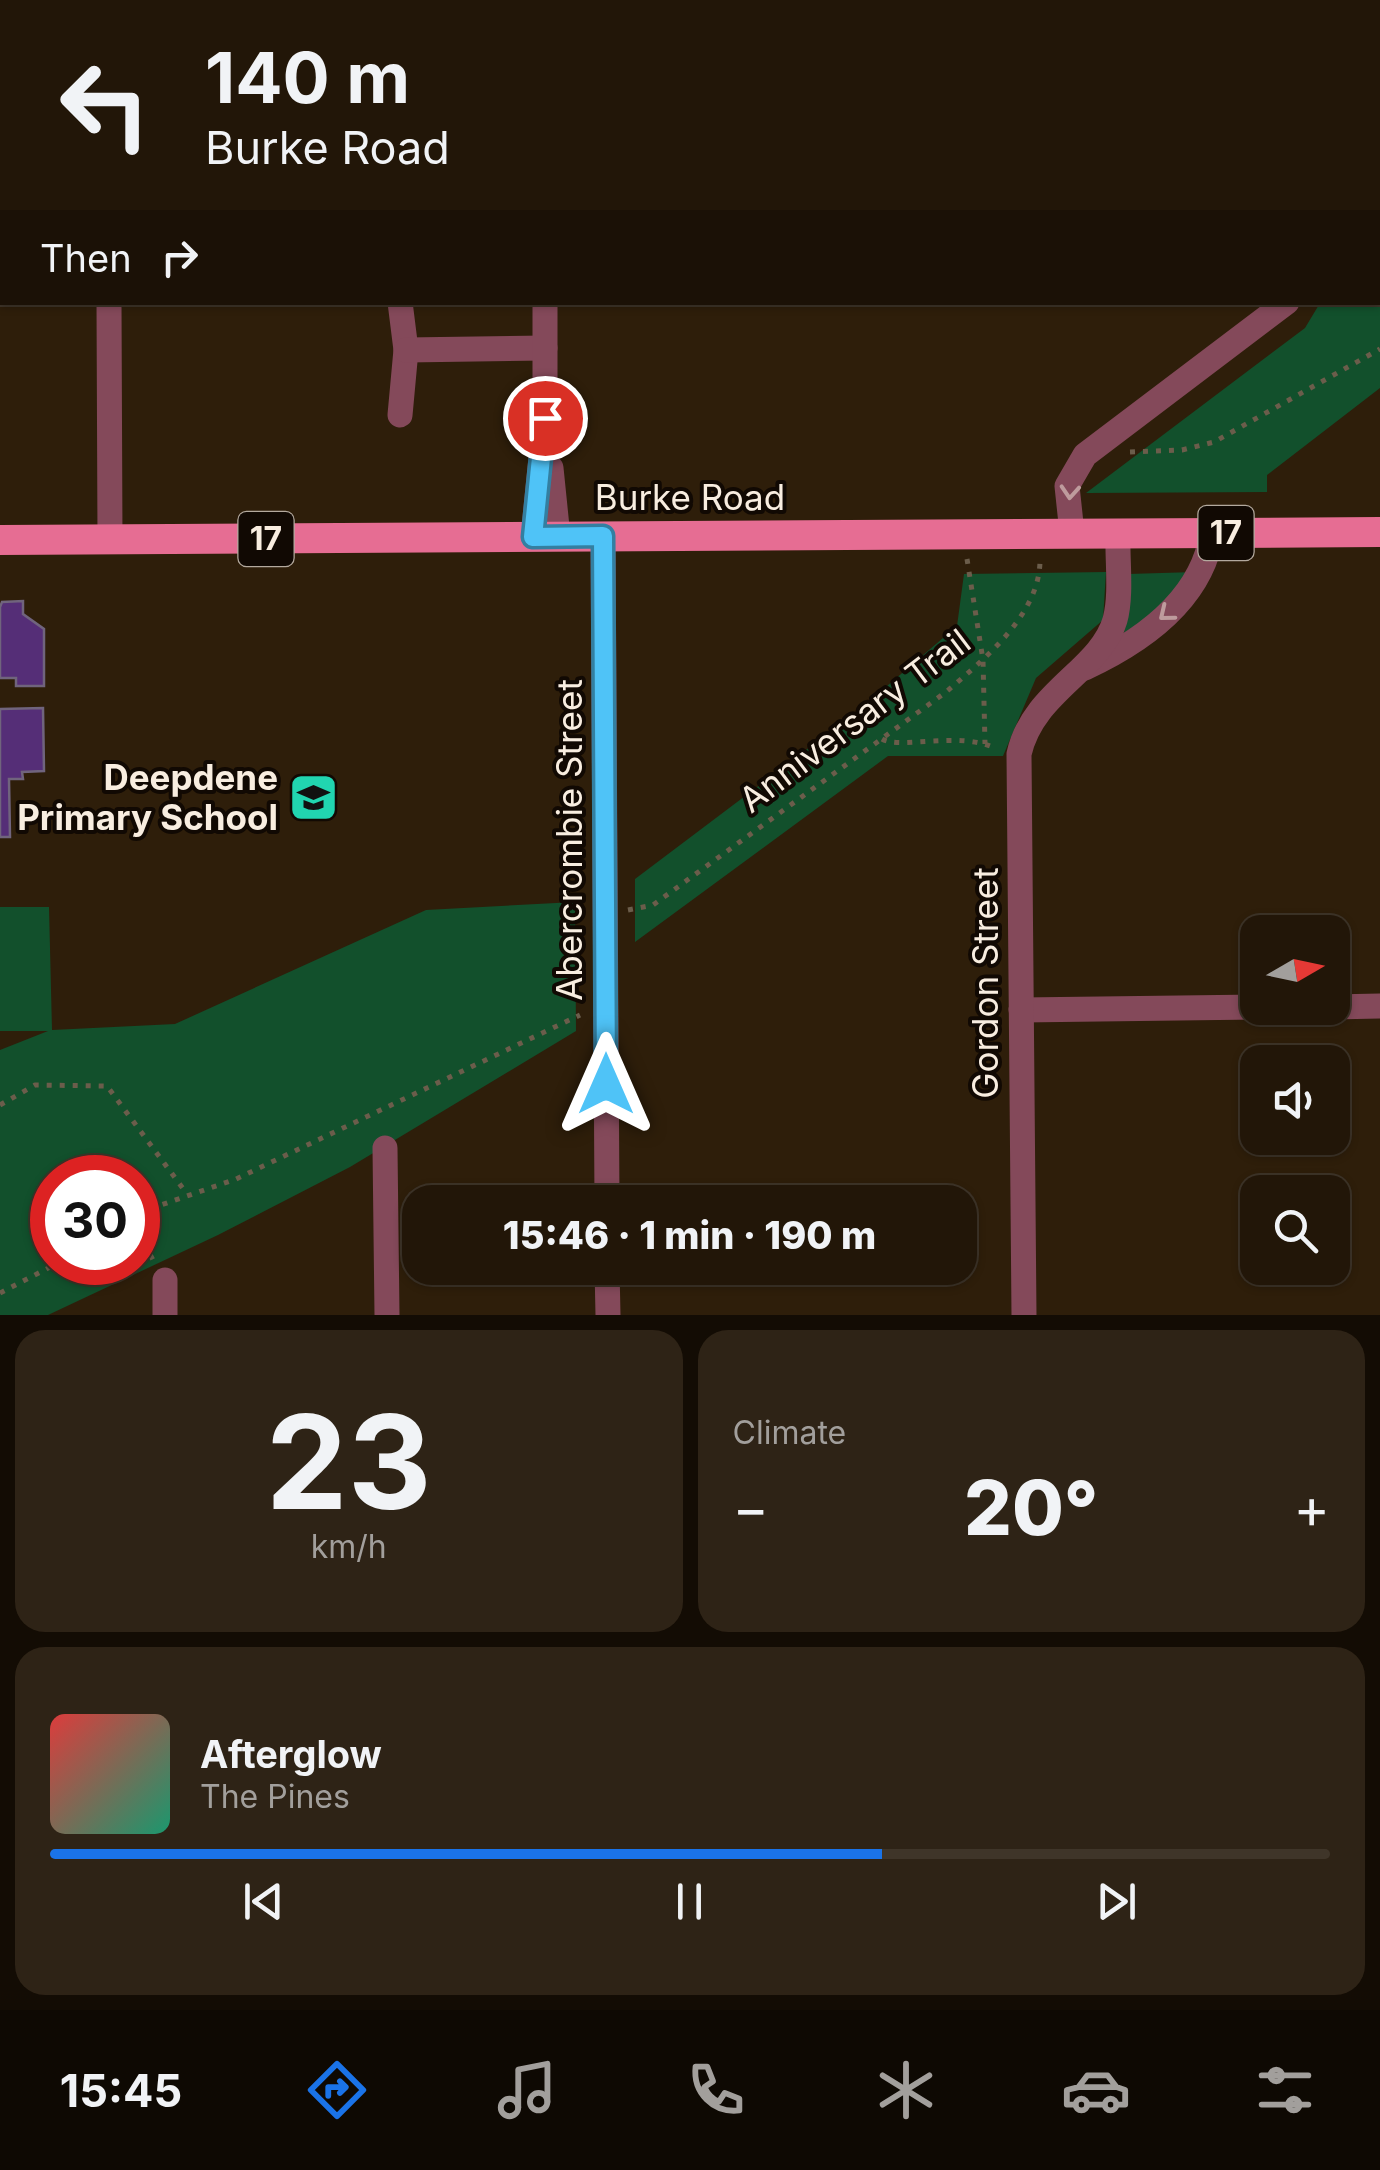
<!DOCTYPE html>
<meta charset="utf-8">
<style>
:root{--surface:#221608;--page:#2e2316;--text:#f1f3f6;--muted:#a29f9c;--line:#3f3529;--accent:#1a73e8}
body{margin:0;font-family:Inter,sans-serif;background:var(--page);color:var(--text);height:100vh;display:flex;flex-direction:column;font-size:38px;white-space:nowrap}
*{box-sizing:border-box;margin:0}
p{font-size:32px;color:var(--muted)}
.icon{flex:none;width:55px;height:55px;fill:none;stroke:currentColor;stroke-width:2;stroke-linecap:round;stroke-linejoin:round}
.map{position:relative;height:1315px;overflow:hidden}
.details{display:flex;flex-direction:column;gap:15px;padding:15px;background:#130c04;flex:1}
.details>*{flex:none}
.hud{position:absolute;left:0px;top:0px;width:1380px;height:305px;box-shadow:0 2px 8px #0004,0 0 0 2px var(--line);background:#221608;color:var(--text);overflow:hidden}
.needle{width:65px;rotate:81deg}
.buttons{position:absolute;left:1240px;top:915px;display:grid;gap:20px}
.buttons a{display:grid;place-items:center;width:110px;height:110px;border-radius:20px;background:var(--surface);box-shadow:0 2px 8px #0004,0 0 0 2px var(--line);font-size:50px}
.speed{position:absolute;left:30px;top:1155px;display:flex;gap:20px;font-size:50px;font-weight:700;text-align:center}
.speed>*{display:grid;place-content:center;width:130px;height:130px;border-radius:50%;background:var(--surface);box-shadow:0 2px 8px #0004,0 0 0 2px var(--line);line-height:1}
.speed .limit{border:15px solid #d22;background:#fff;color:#111}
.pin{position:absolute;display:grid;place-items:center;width:85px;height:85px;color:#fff;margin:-42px;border:5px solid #fff;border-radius:50%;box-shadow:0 2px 10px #0007}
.me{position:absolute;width:110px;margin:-55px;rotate:0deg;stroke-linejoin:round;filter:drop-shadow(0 0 8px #0008)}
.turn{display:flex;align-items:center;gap:35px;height:210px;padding:0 40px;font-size:45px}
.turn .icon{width:130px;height:130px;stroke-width:2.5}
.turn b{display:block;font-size:70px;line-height:85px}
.then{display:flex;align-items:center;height:95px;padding:0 40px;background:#0003;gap:20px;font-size:38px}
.big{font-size:75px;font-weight:800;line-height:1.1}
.details .widget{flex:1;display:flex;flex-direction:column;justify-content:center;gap:15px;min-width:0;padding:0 35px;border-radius:30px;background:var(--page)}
.details .dial{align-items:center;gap:0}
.dial b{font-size:130px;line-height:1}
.song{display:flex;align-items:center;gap:30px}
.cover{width:120px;height:120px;border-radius:15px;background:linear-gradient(135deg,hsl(0 70% 55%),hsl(160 70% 35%))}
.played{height:10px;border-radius:5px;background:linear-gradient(90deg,var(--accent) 65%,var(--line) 65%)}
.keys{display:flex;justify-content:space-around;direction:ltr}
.heat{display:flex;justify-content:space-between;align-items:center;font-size:55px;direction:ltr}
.details .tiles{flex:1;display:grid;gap:15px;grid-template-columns:1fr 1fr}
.widget:last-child{grid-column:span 2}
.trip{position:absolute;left:402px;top:1185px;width:575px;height:100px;border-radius:30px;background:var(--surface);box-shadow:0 2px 8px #0004,0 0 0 2px var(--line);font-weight:800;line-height:100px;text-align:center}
.dock{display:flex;height:160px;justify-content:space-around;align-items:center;background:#0e0903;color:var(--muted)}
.dock .icon{width:70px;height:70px}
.dock .active{color:var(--accent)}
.dock b{font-size:45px;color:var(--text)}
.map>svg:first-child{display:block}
.green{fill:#12502c;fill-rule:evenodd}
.building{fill:#552e77;stroke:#70647d;stroke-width:2.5}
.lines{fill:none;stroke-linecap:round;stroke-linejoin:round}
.path{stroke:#6b5d4b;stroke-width:5;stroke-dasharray:5 8;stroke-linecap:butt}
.minor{stroke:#84495a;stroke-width:25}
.major{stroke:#e66d93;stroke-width:30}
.oneway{stroke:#be9b9d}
.route-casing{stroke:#337fa1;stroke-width:25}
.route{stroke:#4fc3f7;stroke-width:18}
.labels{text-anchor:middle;stroke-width:8;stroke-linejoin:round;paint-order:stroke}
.shield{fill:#110903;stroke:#b3a99e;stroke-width:2.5}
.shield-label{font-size:32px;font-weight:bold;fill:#f8ede0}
.street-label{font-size:35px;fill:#f8ede0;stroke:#110903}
.poi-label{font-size:35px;font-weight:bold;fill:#f8ede0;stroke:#110903;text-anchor:end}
</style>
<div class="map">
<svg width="1380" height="1315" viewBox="0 0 1380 1315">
<rect width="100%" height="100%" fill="#2e1e0a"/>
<g class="green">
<path d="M 1380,254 L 1380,388 L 1267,475 L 1267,492 L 1086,493 L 1305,328 L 1320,303 L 1378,302 Z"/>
<path d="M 1106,572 L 1103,620 L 1036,678 L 1003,756 L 888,756 L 635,942 L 635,879 L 859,710 L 957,626 L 964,574 Z"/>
<path d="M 1195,572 L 1175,600 L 1124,633 L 1128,574 Z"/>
<path d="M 575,902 L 576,1031 L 350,1167 L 218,1235 L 48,1315 L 0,1315 L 0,1050 L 48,1031 L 0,1031 L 0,907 L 49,907 L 52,1030 L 175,1024 L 426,910 ZM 52,1178 L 138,1178 L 138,1262 L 52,1262 Z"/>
</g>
<g class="building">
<path d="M 23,601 L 23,614 L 44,629 L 44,686 L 16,686 L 16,678 L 0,678 L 0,607 L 2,602 Z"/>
<path d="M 43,708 L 44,771 L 22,772 L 23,779 L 9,779 L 10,837 L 0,837 L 0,709 Z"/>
</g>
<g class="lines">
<g class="path">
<path d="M 1130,452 L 1182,450 L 1214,442 L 1380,349"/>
<path d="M 967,559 L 983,660 L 985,744"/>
<path d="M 882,739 C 900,750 961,730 997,749"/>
<path d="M 628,910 L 653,905 L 946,692 C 983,660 1040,615 1040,560"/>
<path d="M 0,1105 L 35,1085 L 107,1086 L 187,1194"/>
<path d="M 138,1213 L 236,1179 L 580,1015"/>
<path d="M 138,1232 L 153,1260"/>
<path d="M 0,1293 L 60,1262"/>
</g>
<g class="minor">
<path d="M 543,0 L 543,2"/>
<path d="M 953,0 L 953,2"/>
<path d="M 1293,0 L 1293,2"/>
<path d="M 109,302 L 110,540"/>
<path d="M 400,302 L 406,350 L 400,415"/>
<path d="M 406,350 L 545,348"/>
<path d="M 551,468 L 558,537"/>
<path d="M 1072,533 L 1067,486 L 1085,455 L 1287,302"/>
<path d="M 603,536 L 607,1202"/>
<path d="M 533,537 L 545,418 L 545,302"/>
<path d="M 1085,668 C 1143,641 1202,599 1212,533"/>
<path d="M 1332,1007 L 1380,1006"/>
<path d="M 1021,1010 L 1258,1007"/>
<path d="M 385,1148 L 387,1315"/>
<path d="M 607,1268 L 608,1315"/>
<path d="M 165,1280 L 165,1315"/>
<path d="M 1024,1315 L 1019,754 C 1033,691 1100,671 1115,620 C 1122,594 1117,560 1118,533"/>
</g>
<path class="major" d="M 0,540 L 1380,532"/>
</g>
<defs><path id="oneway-chevron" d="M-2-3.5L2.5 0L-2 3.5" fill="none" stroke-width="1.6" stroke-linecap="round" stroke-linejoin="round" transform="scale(2.5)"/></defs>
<g class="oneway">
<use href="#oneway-chevron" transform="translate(1070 492) rotate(94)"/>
<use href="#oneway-chevron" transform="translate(1166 614) rotate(141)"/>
</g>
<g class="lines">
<defs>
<path id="route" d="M 545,418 L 533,537 L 603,536 L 606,1084"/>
</defs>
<use href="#route" class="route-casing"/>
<use href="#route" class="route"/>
</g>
<defs>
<symbol id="school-square" viewBox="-11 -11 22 22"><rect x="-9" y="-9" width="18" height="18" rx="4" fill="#21d5b0" stroke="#110903"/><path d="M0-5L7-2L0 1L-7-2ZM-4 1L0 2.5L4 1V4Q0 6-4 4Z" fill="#111"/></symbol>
</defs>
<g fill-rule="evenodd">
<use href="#school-square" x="286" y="770" width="55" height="55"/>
</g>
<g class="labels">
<g class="shield">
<rect x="1198.5" y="506" width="55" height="54" rx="8"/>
<rect x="238.5" y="512" width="55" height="54" rx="8"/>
</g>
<g class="shield-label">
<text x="1226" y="544">17</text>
<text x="266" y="550">17</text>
</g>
<g class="street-label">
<text x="690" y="510">Burke Road</text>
<text transform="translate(855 721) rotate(-37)" y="12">Anniversary Trail</text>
<text transform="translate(570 840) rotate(-90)" y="12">Abercrombie Street</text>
<text transform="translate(986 983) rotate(-90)" y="12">Gordon Street</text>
</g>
<g class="poi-label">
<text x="278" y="790">Deepdene<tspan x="278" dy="40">Primary School</tspan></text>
</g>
</g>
</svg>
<div class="buttons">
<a><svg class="needle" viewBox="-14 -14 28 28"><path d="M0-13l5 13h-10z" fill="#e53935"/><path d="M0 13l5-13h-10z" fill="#a29f9c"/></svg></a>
<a><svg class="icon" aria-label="sound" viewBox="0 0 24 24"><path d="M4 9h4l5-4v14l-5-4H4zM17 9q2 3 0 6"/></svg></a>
<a><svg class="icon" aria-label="search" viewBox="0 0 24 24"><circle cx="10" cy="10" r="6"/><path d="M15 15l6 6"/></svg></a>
</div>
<div class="speed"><div class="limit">30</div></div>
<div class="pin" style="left:545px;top:418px;background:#d93025"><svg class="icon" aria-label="arrive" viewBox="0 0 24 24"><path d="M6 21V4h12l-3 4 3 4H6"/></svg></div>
<svg class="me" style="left:606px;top:1084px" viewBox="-20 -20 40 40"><path d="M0-17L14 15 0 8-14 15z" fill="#4fc3f7" stroke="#fff" stroke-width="4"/></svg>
<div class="trip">15:46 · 1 min · 190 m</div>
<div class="hud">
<div class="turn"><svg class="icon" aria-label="left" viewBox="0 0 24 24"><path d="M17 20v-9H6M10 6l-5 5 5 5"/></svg><div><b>140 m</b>Burke Road</div></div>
<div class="then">Then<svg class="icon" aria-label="right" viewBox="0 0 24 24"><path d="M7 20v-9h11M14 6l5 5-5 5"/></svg></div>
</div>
</div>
<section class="details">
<div class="tiles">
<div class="widget dial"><b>23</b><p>km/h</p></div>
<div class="widget"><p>Climate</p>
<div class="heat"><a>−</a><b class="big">20°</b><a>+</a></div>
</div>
<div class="widget">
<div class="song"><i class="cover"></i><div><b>Afterglow</b><p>The Pines</p></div></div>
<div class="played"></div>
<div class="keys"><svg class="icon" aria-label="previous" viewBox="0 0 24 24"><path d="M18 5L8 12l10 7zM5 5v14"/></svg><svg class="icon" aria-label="pause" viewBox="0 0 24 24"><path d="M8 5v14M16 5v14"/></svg><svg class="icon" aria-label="next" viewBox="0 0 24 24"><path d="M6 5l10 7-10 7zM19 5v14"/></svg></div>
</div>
</div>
</section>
<nav class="dock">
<b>15:45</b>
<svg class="icon active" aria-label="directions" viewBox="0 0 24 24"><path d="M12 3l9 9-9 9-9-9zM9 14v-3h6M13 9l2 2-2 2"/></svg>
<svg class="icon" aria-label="music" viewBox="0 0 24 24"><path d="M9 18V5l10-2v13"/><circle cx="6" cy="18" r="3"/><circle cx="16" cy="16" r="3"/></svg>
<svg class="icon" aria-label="phone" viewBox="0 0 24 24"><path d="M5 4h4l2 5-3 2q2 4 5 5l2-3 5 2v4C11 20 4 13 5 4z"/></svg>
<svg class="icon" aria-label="climate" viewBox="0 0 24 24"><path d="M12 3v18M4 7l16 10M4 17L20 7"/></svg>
<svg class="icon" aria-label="car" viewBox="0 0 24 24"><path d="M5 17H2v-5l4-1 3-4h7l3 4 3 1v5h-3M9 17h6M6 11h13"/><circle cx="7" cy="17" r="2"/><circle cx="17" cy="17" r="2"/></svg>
<svg class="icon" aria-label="filters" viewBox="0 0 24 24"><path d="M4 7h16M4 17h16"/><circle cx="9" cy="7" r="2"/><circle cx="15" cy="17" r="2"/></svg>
</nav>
